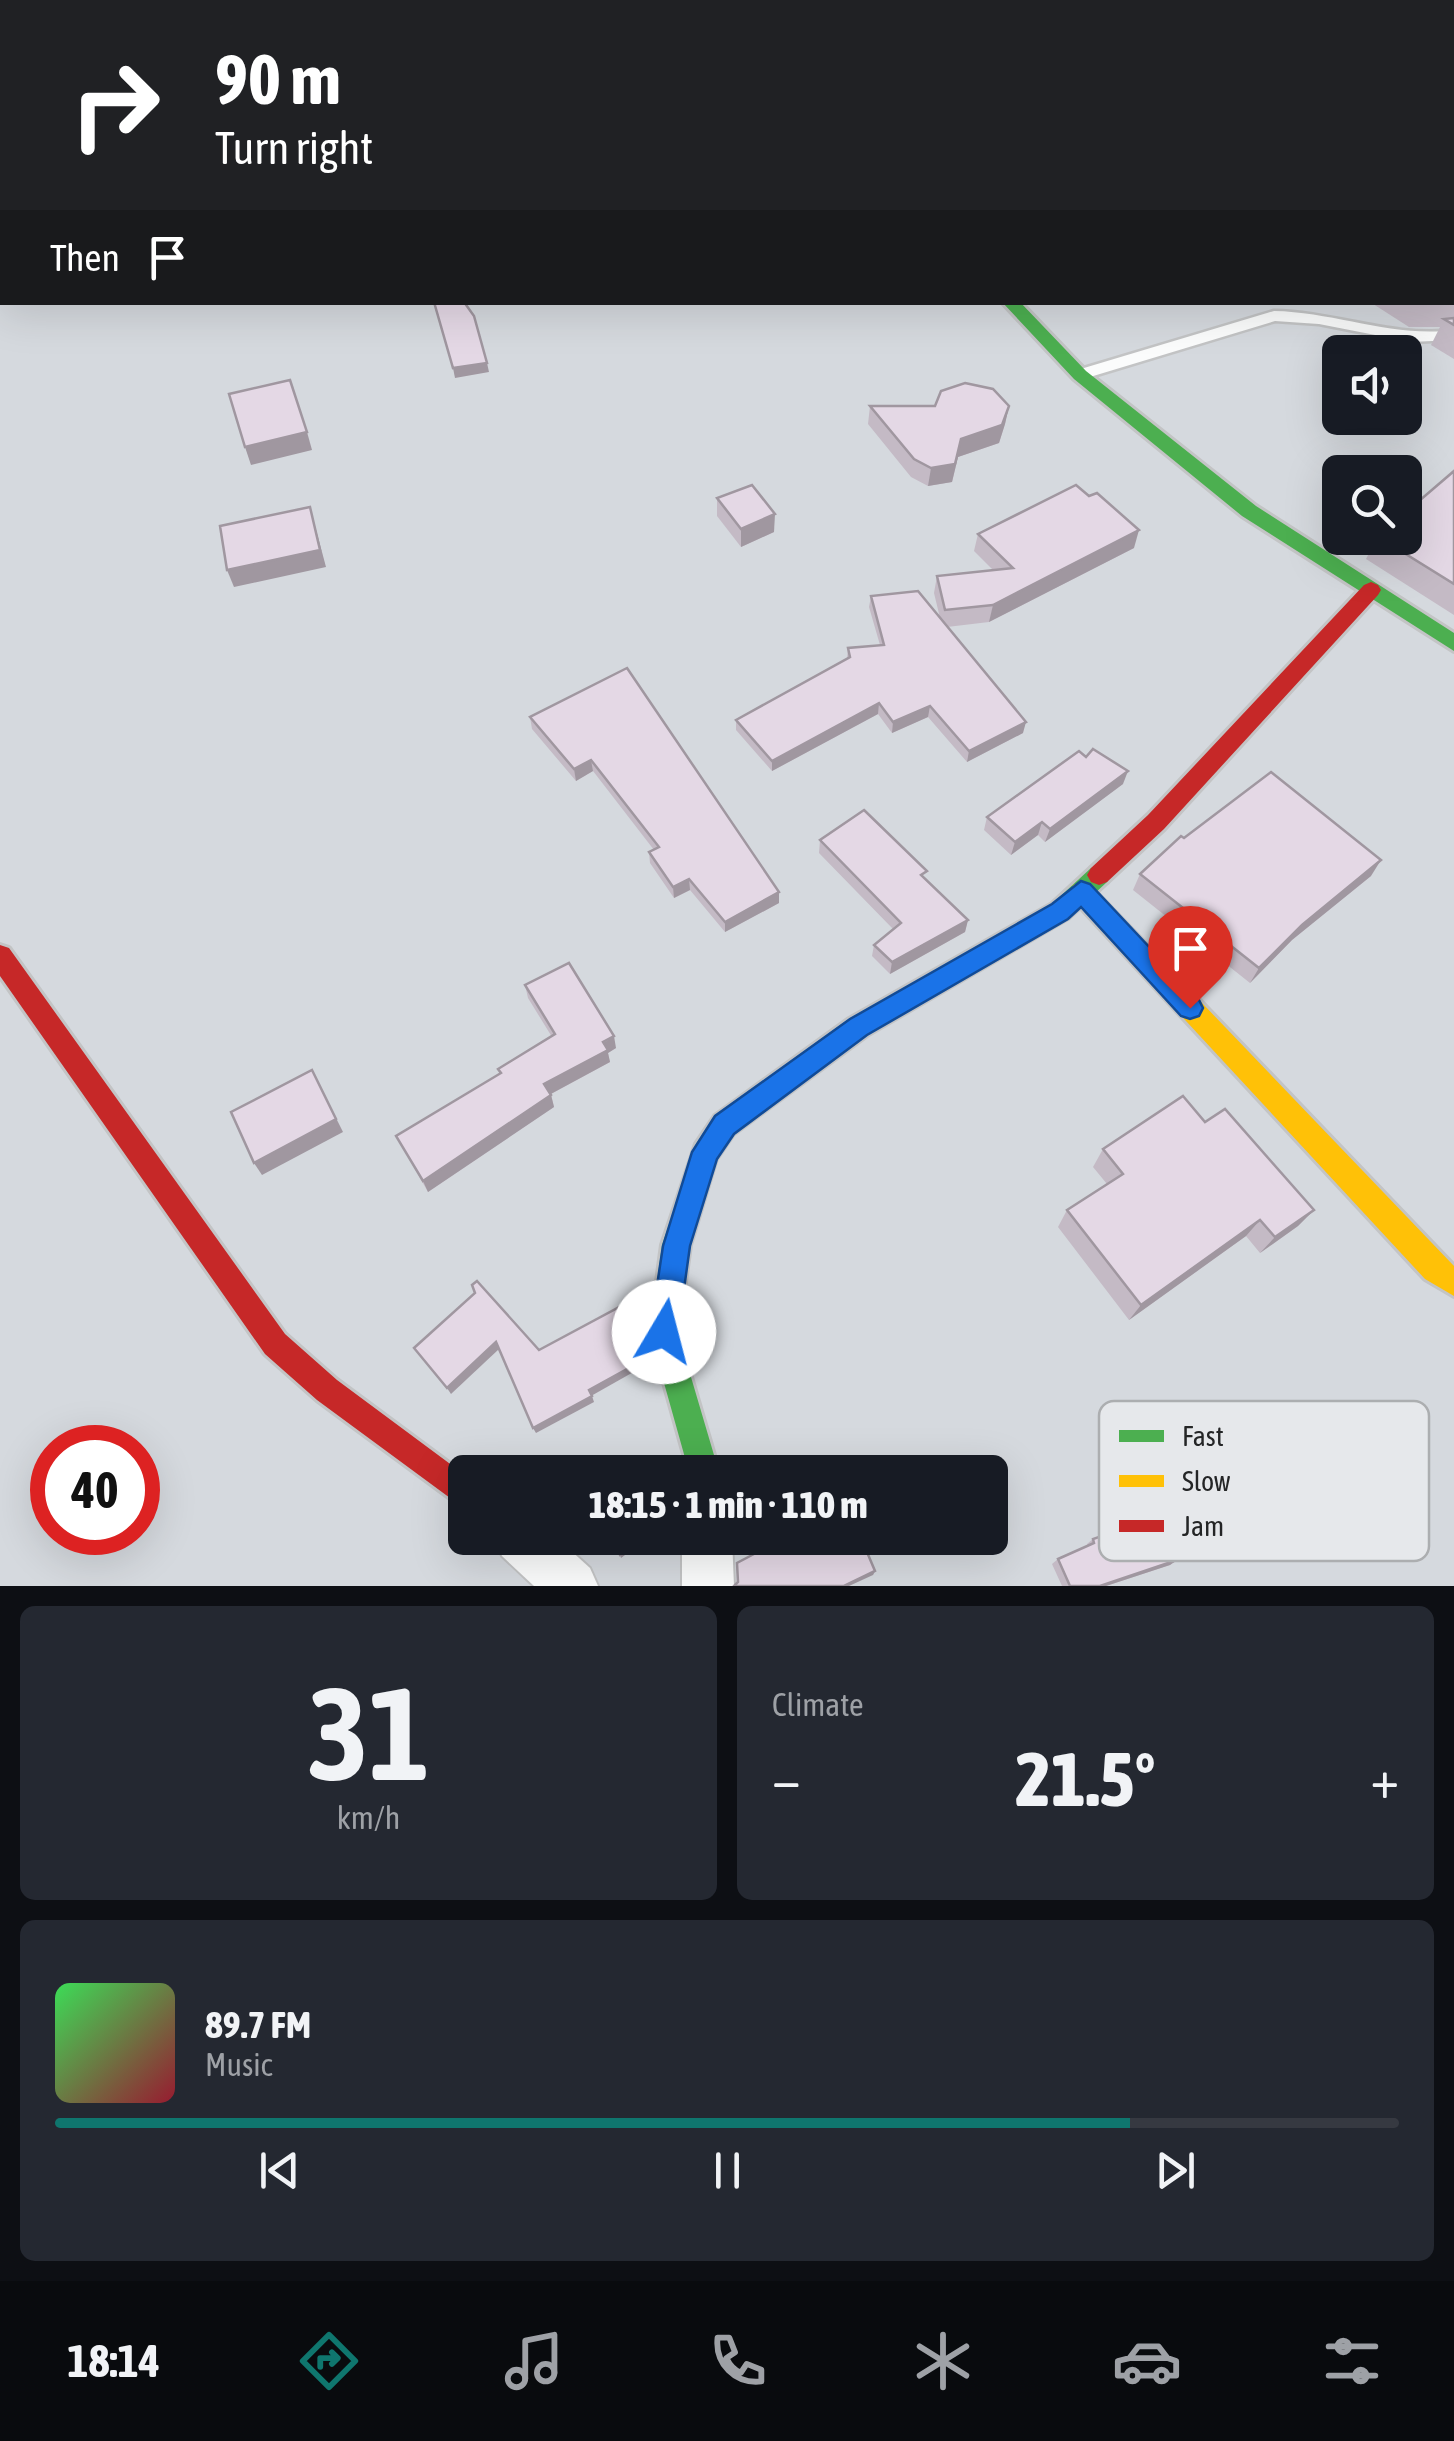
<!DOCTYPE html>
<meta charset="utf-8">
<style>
:root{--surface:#171b24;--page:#242831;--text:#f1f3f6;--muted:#9ea1a6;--line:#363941;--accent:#0f766e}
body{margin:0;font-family:"Asap Condensed",sans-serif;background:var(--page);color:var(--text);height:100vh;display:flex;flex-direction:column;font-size:38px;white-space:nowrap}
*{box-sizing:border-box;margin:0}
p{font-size:32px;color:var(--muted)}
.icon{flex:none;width:55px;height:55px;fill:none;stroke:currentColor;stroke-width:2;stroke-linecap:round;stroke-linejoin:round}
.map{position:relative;height:1586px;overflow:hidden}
.panel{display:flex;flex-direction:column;gap:20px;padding:20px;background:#0d0f14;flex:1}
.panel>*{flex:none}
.guide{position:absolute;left:0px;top:0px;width:1455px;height:305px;box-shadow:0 10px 40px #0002;background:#202124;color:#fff;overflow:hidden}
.buttons{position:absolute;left:1322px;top:335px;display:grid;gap:20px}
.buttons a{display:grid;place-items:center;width:100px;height:100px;border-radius:15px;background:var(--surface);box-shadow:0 10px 40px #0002;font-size:50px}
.speed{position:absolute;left:30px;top:1425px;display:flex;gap:20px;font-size:50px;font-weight:700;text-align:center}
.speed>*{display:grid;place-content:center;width:130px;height:130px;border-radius:50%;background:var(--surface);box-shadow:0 10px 40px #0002;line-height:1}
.speed .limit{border:15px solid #d22;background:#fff;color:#111}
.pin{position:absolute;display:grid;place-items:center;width:85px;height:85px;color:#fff;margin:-102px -42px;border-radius:50% 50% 50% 0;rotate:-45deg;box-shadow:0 0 10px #0007}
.pin .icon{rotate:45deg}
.me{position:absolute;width:110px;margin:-55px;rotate:8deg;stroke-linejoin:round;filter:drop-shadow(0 0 8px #0008)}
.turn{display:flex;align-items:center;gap:35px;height:210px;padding:0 50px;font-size:45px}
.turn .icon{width:130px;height:130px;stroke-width:2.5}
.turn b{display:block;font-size:70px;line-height:85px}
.then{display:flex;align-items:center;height:95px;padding:0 50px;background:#0003;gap:20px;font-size:38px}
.big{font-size:75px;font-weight:800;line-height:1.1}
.panel .tile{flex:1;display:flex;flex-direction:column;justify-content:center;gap:15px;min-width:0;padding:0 35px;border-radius:15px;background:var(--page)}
.panel .dial{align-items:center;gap:0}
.dial b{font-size:130px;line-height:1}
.song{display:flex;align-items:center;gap:30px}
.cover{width:120px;height:120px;border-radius:15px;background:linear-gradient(135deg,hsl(130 70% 55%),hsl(350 70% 35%))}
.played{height:10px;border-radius:5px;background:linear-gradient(90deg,var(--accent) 80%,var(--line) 80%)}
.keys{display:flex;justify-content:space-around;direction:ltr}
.heat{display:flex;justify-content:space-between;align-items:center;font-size:55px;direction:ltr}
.panel .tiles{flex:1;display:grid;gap:20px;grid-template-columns:1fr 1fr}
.tile:last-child{grid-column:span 2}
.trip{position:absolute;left:448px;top:1455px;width:560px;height:100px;border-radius:15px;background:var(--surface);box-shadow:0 10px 40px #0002;font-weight:800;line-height:100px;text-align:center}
.tabs{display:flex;height:160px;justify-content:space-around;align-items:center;background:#090b0e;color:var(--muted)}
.tabs .icon{width:70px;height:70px}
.tabs .selected{color:var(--accent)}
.tabs b{font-size:45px;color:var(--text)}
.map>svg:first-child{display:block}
.built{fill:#d5d9de;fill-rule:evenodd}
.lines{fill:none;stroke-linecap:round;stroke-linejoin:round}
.lane-casing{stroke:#c3c4c5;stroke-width:5}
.street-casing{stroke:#c3c4c5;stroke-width:4}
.fast-casing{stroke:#c3c4c5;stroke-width:6}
.slow-casing{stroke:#c3c4c5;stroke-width:6}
.jam-casing{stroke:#c3c4c5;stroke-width:6}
.lane{fill:#fbfcfc;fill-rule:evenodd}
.street{fill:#fbfcfc;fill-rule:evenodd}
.fast{fill:#4caf50;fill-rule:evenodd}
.slow{fill:#ffc107;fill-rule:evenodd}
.jam{fill:#c62828;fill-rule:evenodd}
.wall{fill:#c4bac5}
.shaded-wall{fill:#a097a0}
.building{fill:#e4d8e5;stroke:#a097a0;stroke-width:2.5}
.route{fill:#1a73e8;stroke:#114b97;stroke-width:2.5}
.key{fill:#e6e8eb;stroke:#acaeb0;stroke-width:2.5}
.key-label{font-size:28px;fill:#242526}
</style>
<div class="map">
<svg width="1454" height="1586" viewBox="0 0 1454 1586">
<rect width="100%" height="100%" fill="#e7e8ea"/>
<path class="built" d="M 0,0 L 1454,0 L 1454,1586 L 0,1586 ZM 2,2 L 1452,2 L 1452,302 L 2,302 ZM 1340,352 L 1405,352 L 1405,418 L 1340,418 ZM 1340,472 L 1405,472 L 1405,538 L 1340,538 ZM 52,1448 L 138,1448 L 138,1532 L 52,1532 ZM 465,1472 L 990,1472 L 990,1538 L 465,1538 Z"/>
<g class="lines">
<defs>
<path id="lane" d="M 1274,311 C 1335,312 1393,338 1454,330 L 1454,340 L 1411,342 L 1319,324 L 1275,321 L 1080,380 L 1072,375 L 1074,371 Z"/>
<g id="street">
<path d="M 835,0 L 859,0 L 859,2 L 836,2 Z"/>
<path d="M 495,1538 L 557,1538 L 590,1568 L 598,1586 L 534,1586 L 502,1556 Z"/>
<path d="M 682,1538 L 732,1538 L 734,1586 L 682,1586 Z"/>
</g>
<g id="fast">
<path d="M 1002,302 L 1020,302 L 1086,371 L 1256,506 L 1454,633 L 1454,651 L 1242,516 L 1074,379 Z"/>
<path d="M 1099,865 L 1107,868 L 1111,875 L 1107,882 L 1068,918 L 867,1035 L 733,1134 L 716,1159 L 690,1245 L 678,1333 L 719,1472 L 689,1472 L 650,1333 L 662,1245 L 696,1144 L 715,1116 L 849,1019 L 1052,904 L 1091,868 Z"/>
</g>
<path id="slow" d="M 1081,882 L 1089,885 L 1454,1266 L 1454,1296 L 1425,1279 L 1073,899 L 1069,892 L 1073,885 Z"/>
<g id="jam">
<path d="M 1371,582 L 1378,585 L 1381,590 L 1378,595 L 1164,829 L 1107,882 L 1099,885 L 1091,882 L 1087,875 L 1091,868 L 1148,815 L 1364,585 Z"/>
<path d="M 0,945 L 9,948 L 285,1334 L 337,1380 L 465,1475 L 465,1509 L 317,1400 L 265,1354 L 0,976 Z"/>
</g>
</defs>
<use href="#lane" class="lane-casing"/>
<use href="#street" class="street-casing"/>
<use href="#fast" class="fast-casing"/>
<use href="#slow" class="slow-casing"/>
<use href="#jam" class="jam-casing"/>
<use href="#lane" class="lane"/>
<use href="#street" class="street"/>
<use href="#fast" class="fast"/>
<use href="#slow" class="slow"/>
<use href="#jam" class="jam"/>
</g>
<g class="wall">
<path d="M 1454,224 L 1454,359 L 1431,345 L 1440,327 L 1409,327 L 1370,302 L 1452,302 L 1452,225 Z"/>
<path d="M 870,406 L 1009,406 L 1005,424 L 999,443 L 958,457 L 952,482 L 928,486 L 911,477 L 868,424 Z"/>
<path d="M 1454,471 L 1454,615 L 1366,559 L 1377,538 L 1405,538 Z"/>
<path d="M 717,498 L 774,532 L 741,547 L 717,516 Z"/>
<path d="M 978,534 L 1134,548 L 989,622 L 947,627 L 1023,733 L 967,762 L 928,717 L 892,733 L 878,714 L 772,771 L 736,730 L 736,720 L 847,659 L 848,648 L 880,645 L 869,607 L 871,596 L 940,618 L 934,593 L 937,576 L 993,570 L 974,551 Z"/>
<path d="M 627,668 L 779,903 L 725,932 L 690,890 L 674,898 L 650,863 L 649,852 L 654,850 L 593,771 L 576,781 L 532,729 L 530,717 Z"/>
<path d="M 1086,757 L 1123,784 L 1045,842 L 1038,835 L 1011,855 L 984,830 L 987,817 Z"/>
<path d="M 1184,838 L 1371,876 L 1292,940 L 1250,983 L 1133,890 L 1140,874 Z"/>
<path d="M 820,840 L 925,880 L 968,920 L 965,932 L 890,974 L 872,956 L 874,945 L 893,929 L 819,853 Z"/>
<path d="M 525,985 L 616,1048 L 608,1053 L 610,1062 L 551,1094 L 554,1107 L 428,1192 L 396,1136 L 500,1074 L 498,1069 L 552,1037 L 528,998 Z"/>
<path d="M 1205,1122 L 1314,1210 L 1298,1226 L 1260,1253 L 1246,1236 L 1129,1320 L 1058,1227 L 1067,1210 L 1107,1184 L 1093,1167 L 1103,1149 Z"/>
<path d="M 1183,1433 L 1261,1535 L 1252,1539 L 1176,1558 L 1177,1560 L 1170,1565 L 1106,1586 L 1062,1586 L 1052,1564 L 1058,1559 L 1087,1546 L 1087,1544 L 1093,1539 L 1183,1508 L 1148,1462 Z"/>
<path d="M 737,1538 L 861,1538 L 875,1571 L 873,1575 L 738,1583 L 751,1555 Z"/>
</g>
<g class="shaded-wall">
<path d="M 487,363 L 489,372 L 455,378 L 453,368 Z"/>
<path d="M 1009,406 L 1005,424 L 999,443 L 958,457 L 952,482 L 928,486 L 931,468 L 961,439 Z"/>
<path d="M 307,432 L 312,450 L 251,465 L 245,447 Z"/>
<path d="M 310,507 L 326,567 L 234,587 L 227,570 Z"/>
<path d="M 775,514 L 774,532 L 741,547 L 741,529 Z"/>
<path d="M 1139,530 L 1134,548 L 989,622 L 993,605 Z"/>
<path d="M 879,703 L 878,714 L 772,771 L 772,761 Z"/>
<path d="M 930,706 L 928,717 L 892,733 L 893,722 Z"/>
<path d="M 1026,722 L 1023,733 L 967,762 L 969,751 Z"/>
<path d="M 591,760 L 593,771 L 576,781 L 574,769 Z"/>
<path d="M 1128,771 L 1123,784 L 1045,842 L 1050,829 Z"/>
<path d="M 1042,822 L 1038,835 L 1011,855 L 1015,842 Z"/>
<path d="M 1381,860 L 1371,876 L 1292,940 L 1250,983 L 1259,968 L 1302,925 Z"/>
<path d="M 689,879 L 690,890 L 674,898 L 673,887 Z"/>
<path d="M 779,892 L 779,903 L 725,932 L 725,922 Z"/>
<path d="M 968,920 L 965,932 L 890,974 L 892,962 Z"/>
<path d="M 614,1036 L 616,1048 L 608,1053 L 610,1062 L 547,1096 L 544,1084 Z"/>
<path d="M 312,1070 L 343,1132 L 262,1175 L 254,1163 Z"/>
<path d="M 551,1095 L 554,1107 L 428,1192 L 423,1181 Z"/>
<path d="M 1314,1210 L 1298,1226 L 1260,1253 L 1275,1237 Z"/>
<path d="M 1260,1220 L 1246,1236 L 1129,1320 L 1141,1305 Z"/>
<path d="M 496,1342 L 499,1349 L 451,1394 L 447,1388 Z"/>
<path d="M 636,1364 L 637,1370 L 591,1396 L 589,1390 Z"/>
<path d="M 592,1396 L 594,1402 L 536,1433 L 533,1428 Z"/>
<path d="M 1261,1535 L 1252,1539 L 1168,1560 L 1175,1555 Z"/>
<path d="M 643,1538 L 648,1538 L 621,1558 L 620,1555 Z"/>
<path d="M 1177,1560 L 1170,1565 L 1106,1586 L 1100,1586 Z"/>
<path d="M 875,1571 L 873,1575 L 849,1586 L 844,1586 Z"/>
</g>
<g class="building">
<path d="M 1323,0 L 1367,0 L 1368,2 L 1324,2 Z"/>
<path d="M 1454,224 L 1454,301 L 1452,301 L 1452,225 Z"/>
<path d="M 434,302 L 464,302 L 474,316 L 487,363 L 453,368 Z"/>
<path d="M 1454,318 L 1454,325 L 1444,319 Z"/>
<path d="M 290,380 L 307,432 L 245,447 L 229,394 Z"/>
<path d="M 965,383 L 993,389 L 1009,406 L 1002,425 L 961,439 L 955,464 L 931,468 L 914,459 L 870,406 L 935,406 L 941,391 Z"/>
<path d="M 1454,471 L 1454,584 L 1380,538 L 1405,538 L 1405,513 Z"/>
<path d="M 752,485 L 775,514 L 741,529 L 717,498 Z"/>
<path d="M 1076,485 L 1089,496 L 1097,493 L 1139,530 L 993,605 L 945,610 L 937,576 L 1013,568 L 978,534 Z"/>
<path d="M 310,507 L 320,550 L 227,570 L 220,526 Z"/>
<path d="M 918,591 L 1026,722 L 969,751 L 930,706 L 893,722 L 879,703 L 772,761 L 736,720 L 850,657 L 848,648 L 884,645 L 871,596 Z"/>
<path d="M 627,668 L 779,892 L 725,922 L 689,879 L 673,887 L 649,852 L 659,847 L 591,760 L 574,769 L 530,717 Z"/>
<path d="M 1093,749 L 1128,771 L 1050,829 L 1042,822 L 1015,842 L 987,817 L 1079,751 L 1086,757 Z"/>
<path d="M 1271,772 L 1381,860 L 1302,925 L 1259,968 L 1140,874 L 1181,836 L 1184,838 Z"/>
<path d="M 864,810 L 927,871 L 921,875 L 968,920 L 892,962 L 874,945 L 901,923 L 820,840 Z"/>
<path d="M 569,963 L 614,1036 L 603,1042 L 608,1050 L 544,1084 L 551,1095 L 423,1181 L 396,1136 L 501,1073 L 498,1069 L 555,1034 L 525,985 Z"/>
<path d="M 312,1070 L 336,1119 L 254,1163 L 231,1112 Z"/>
<path d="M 1183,1096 L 1205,1122 L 1225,1109 L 1314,1210 L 1275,1237 L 1260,1220 L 1141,1305 L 1067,1210 L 1123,1174 L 1103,1149 Z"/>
<path d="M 477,1281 L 539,1350 L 625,1304 L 636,1364 L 589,1390 L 592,1396 L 533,1428 L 496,1342 L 447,1388 L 414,1348 L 475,1293 L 472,1285 Z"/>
<path d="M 1183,1433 L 1261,1535 L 1175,1555 L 1177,1560 L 1100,1586 L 1070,1586 L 1058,1559 L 1094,1543 L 1093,1539 L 1192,1505 L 1155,1456 Z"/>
<path d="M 610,1538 L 643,1538 L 620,1555 Z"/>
<path d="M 740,1538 L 861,1538 L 875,1571 L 844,1586 L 734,1586 L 738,1582 L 737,1563 L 754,1554 Z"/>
</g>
<path class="route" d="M 1081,881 L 1090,884 L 1199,1000 L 1203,1008 L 1199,1016 L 1190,1019 L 1181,1016 L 1081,907 L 1068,919 L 867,1035 L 734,1134 L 717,1159 L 690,1246 L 678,1332 L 674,1343 L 664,1347 L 654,1343 L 650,1332 L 663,1246 L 692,1152 L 715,1116 L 850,1019 L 1052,904 Z"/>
<rect x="1099" y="1401" width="330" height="160" rx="15" class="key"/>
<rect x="1119" y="1430" width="45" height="12" fill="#4caf50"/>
<rect x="1119" y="1475" width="45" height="12" fill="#ffc107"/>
<rect x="1119" y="1520" width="45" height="12" fill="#c62828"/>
<g class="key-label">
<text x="1182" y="1446">Fast</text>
<text x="1182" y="1491">Slow</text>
<text x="1182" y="1536">Jam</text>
</g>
</svg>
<div class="buttons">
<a><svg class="icon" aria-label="sound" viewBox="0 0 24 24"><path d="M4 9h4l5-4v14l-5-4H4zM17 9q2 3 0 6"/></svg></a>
<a><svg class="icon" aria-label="search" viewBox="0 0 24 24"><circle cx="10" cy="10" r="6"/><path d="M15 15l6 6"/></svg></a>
</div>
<div class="speed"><div class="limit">40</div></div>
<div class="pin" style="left:1190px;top:1008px;background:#d93025"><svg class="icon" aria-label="arrive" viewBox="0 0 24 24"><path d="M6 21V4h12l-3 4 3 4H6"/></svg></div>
<svg class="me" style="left:664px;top:1332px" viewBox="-20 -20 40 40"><circle r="19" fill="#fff"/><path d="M0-13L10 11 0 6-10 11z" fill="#1a73e8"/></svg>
<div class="trip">18:15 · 1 min · 110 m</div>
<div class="guide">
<div class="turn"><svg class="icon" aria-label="right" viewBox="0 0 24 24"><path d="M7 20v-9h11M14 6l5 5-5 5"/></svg><div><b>90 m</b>Turn right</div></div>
<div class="then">Then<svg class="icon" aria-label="arrive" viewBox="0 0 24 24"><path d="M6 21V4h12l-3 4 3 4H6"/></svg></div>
</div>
</div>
<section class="panel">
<div class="tiles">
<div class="tile dial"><b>31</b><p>km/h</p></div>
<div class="tile"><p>Climate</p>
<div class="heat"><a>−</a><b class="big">21.5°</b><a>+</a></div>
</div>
<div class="tile">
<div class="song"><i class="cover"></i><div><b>89.7 FM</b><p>Music</p></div></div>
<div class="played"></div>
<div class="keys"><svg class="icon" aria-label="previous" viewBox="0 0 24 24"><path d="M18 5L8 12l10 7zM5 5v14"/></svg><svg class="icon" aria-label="pause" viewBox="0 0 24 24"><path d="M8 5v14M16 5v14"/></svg><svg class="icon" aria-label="next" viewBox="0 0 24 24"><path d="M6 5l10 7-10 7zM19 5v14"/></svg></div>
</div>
</div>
</section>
<nav class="tabs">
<b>18:14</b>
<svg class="icon selected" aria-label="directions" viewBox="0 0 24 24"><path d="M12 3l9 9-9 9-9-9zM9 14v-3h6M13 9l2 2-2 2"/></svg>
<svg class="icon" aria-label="music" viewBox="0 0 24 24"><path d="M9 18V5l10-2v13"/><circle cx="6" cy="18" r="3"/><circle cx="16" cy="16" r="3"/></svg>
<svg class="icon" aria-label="phone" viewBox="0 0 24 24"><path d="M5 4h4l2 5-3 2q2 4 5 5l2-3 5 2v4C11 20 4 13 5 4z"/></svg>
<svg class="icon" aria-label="climate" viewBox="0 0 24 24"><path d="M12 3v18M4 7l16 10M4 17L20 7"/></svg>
<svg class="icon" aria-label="car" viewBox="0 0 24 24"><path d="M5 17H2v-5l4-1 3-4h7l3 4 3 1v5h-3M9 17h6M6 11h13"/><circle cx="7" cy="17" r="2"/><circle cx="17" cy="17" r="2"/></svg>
<svg class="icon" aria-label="filters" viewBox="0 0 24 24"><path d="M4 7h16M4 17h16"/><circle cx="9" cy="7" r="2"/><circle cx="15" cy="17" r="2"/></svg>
</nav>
